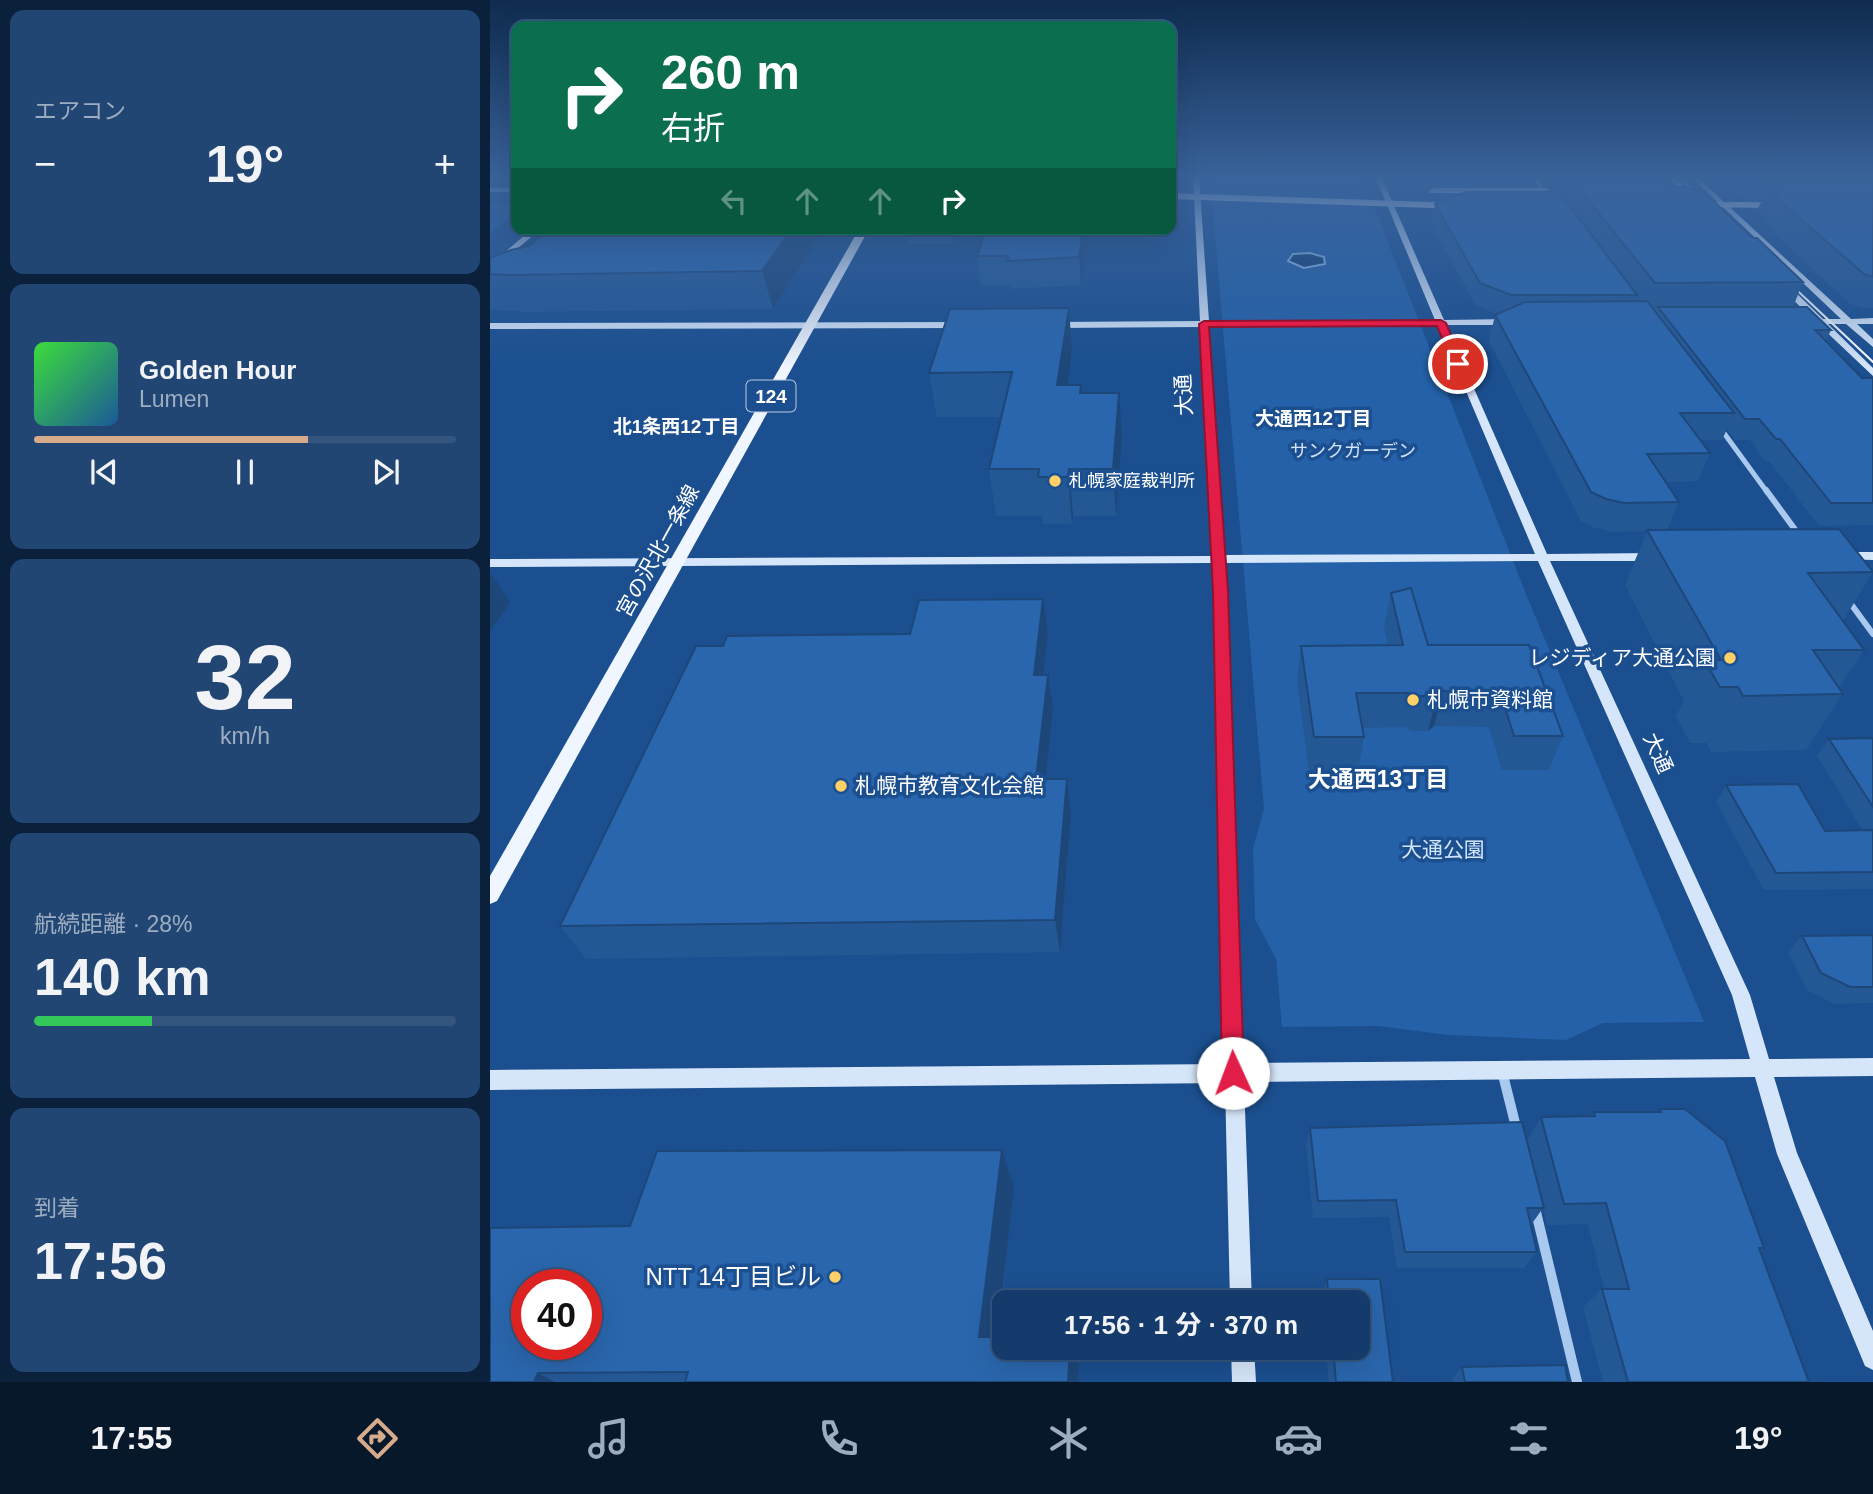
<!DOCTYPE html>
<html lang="ja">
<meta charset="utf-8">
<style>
:root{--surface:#143b6b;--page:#214673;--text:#f1f3f6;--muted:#9dadc1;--line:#33557e;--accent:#d6ab8b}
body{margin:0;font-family:Helvetica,"Noto Sans JP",sans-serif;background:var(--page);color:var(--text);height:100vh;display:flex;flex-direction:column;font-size:26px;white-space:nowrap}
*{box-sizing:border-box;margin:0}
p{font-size:23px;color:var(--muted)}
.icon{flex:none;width:38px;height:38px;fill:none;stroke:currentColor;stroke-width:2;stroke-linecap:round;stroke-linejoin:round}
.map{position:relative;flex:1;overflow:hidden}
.panel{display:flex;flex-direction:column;gap:10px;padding:10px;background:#0b203b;width:490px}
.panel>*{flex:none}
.guide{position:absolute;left:21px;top:21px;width:665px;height:214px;border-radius:14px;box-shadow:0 7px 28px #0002,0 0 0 2px var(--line);background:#0b6e4f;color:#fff;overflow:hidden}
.speed{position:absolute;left:21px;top:1269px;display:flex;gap:14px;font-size:35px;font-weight:700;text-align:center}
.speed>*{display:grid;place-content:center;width:91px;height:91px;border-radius:50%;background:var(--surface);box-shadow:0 7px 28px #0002,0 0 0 2px var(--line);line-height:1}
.speed .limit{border:10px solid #d22;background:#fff;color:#111}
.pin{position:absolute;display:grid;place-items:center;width:60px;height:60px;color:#fff;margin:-30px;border:4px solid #fff;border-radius:50%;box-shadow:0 2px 7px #0007}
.me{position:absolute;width:77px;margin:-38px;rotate:358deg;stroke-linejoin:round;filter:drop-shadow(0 0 5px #0008)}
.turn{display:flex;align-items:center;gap:24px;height:147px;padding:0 35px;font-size:32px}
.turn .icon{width:91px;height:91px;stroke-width:2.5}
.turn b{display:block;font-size:49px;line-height:60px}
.lanes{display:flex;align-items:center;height:66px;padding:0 35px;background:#0003;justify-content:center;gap:35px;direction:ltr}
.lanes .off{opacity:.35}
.big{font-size:52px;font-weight:700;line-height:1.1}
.panel .tile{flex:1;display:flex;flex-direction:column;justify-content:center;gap:10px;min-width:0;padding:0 24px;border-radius:14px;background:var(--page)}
.panel .dial{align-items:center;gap:0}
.dial b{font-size:91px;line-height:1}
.song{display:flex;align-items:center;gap:21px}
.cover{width:84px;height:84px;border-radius:10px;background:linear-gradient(135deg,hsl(120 70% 55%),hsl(210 70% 35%))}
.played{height:7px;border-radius:4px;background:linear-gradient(90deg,var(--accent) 65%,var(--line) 65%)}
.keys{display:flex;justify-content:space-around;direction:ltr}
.heat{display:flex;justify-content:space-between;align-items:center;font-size:38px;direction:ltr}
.charge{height:10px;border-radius:5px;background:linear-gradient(90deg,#34c759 28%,var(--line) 0)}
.trip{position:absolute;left:502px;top:1290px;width:378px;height:70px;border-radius:14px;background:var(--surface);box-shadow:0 7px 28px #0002,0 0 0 2px var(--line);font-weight:700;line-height:70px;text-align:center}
.menu{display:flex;height:112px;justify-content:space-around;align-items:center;background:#08182b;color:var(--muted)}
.menu .icon{width:49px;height:49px}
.menu .on{color:var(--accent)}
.menu b{font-size:32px;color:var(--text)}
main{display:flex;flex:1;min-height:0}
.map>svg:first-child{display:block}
.green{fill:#2461a8}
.water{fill:#123a6d;stroke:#9cc4f0;stroke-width:2}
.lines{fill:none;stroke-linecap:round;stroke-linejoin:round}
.street-far3{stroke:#a9c9ee;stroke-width:3.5}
.street-far2{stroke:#a9c9ee;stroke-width:5}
.street-far1{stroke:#a9c9ee;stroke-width:6}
.street{stroke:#a9c9ee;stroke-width:10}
.secondary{fill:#d6e6fa;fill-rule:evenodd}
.primary{fill:#f0f6ff;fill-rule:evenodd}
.highway{fill:#fff;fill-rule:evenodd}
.tram{stroke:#fff;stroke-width:2}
.wall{fill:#245895}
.shaded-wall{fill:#1d4779}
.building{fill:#2a66ad;stroke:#1d4779;stroke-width:2;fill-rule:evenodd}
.route{fill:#e11d48;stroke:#92132f;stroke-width:2}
.poi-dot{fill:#ffd166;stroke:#1b4f8f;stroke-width:2.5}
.labels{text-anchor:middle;stroke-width:7;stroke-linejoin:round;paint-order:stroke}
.far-park-label{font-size:18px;fill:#cfe3fa;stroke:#1b4f8f}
.far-poi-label{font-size:18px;fill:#fff;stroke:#1b4f8f;text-anchor:start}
.shield{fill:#1b4f8f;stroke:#bbcadd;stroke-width:2}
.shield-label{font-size:19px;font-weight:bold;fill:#fff}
.far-neighbourhood-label{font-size:19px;font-weight:bold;fill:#fff;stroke:#1b4f8f}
.street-label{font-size:21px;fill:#fff;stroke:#1b4f8f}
.poi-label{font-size:21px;fill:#fff;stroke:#1b4f8f;text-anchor:start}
.park-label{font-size:21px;fill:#cfe3fa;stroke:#1b4f8f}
.neighbourhood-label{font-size:23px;font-weight:bold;fill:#fff;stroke:#1b4f8f}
.near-poi-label{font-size:24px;fill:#fff;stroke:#1b4f8f;text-anchor:end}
</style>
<main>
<section class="panel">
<div class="tile"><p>エアコン</p>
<div class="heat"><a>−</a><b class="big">19°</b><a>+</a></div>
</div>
<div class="tile">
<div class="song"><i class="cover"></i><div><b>Golden Hour</b><p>Lumen</p></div></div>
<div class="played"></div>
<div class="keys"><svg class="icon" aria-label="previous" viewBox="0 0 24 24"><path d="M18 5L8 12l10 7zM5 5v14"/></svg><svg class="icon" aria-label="pause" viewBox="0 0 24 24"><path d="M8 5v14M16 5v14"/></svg><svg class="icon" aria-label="next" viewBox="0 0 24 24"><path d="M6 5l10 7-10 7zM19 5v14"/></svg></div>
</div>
<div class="tile dial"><b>32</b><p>km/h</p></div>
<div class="tile"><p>航続距離 · 28%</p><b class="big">140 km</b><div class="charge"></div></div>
<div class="tile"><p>到着</p><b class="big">17:56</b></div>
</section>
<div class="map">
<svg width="1383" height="1382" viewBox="0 0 1383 1382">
<rect width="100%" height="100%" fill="#1b4f8f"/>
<g class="green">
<path d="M 720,176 L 872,176 L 1036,594 L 1214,1022 L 1113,1023 L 1076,1040 L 958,1035 L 888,1026 L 792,1027 L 786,959 L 765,919 L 763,848 L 774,809 Z"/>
<path d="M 0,204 L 26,204 L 26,212 L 0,233 Z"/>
</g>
<path class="water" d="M 820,253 L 834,257 L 835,264 L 814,268 L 798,261 L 803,254 Z"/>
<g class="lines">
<path class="street-far3" d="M 1043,176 L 1056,195"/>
<path class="street-far2" d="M 1231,429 L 1277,492"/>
<g class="street-far1">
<path d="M 1276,490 L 1309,535"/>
<path d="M 1358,600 L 1383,634"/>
</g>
<g class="street">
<path d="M 1012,1071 L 1027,1131"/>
<path d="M 1045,1208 L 1087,1382"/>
</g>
<g class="secondary">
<path d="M 703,176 L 709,176 L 719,321 L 945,320 L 885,176 L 891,176 L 954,320 L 1021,319 L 1025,322 L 1021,325 L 956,325 L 1057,554 L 1164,553 L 1170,557 L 1164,561 L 1060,561 L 1260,995 L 1279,1059 L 1383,1058 L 1383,1076 L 1284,1077 L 1307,1153 L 1383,1331 L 1383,1370 L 1375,1366 L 1287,1154 L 1265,1077 L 754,1082 L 762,1302 L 740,1302 L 735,1083 L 0,1090 L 0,1070 L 734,1064 L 722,563 L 0,567 L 0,559 L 722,556 L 710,327 L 561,328 L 557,325 L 561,322 L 710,321 ZM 948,325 L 1045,554 L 734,555 L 719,327 ZM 1048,561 L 1242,995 L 1260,1059 L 754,1063 L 734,563 Z"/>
<path d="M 1177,176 L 1183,176 L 1207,197 L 1207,201 L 1201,201 Z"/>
<path d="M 1200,176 L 1206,176 L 1361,319 L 1383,318 L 1383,324 L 1367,324 L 1383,339 L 1383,347 L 1356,324 L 1338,324 L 1383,368 L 1383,376 L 1328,324 L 1311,324 L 1311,320 L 1323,319 L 1291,288 L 1291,284 L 1297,284 L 1333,319 L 1351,319 Z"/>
<rect x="0" y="188" width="26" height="4"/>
<path d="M 42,229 L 51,229 L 0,271 L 0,265 Z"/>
<path d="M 0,323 L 471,322 L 475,325 L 471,328 L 0,329 Z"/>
<path d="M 1352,552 L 1383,552 L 1383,560 L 1348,559 L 1346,556 Z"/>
<path d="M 741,1348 L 764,1348 L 766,1382 L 742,1382 Z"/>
</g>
<path class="primary" d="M 369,229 L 379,229 L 7,901 L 0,904 L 0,876 Z"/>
<g class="highway">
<path d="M 944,188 L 1087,188 L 1092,191 L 1087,194 L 940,193 L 939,191 Z"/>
<path d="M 681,193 L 971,203 L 976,206 L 971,209 L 681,199 Z"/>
<path d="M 1200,202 L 1297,202 L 1302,205 L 1297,208 L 1196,207 L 1196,203 Z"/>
</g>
<g class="tram">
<path d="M 1188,176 L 1216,203"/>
<path d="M 1294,278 L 1383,362"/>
</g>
</g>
<g class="wall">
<path d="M 921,176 L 1041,176 L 1040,179 L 934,179 Z"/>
<path d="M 1046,176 L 1162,176 L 1160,181 L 1180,187 L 1262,238 L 1313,282 L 1303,307 L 1341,330 L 1336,341 L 1372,378 L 1383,378 L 1383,525 L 1329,526 L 1279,461 L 1275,461 L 1260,440 L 1245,440 L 1237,429 L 1232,440 L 1211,440 L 1220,453 L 1208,481 L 1175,482 L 1189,502 L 1177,530 L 1383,572 L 1353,621 L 1374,650 L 1349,688 L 1353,694 L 1316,750 L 1221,752 L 1217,743 L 1200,743 L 1186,716 L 1194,701 L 1135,585 L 1157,531 L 1123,532 L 1105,528 L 1091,521 L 999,341 L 1005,315 L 1007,314 L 985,305 L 942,224 L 945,204 L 1060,192 Z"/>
<path d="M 1230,176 L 1383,176 L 1383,308 L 1374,308 L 1360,304 L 1272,222 L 1274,217 L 1267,211 L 1272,200 L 1255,200 Z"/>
<path d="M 59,229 L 335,229 L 283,309 L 38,312 L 0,310 L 0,258 L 39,246 Z"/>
<path d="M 415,229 L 469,229 L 464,244 L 418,244 Z"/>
<path d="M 600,229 L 591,285 L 521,289 L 520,285 L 491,285 L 487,256 Z"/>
<path d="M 582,351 L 578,385 L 591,385 L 591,393 L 632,438 L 626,516 L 583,516 L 582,524 L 553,524 L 552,516 L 506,516 L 499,469 L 511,417 L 447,417 L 439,373 Z"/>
<path d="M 901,593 L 938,645 L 1039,645 L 1073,736 L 1059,770 L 1012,770 L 999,727 L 944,726 L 938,731 L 921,731 L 916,727 L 872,728 L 874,737 L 868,771 L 819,772 L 807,680 L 811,646 L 898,645 L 894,627 Z"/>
<path d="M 558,633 L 553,675 L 563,709 L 555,779 L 577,779 L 581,813 L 570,952 L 96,959 L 70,926 L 233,646 Z"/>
<path d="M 1383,738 L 1383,889 L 1274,890 L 1226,802 L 1236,785 L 1335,831 L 1373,831 L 1327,756 L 1339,739 Z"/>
<path d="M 1383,935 L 1383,1003 L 1344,1004 L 1317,990 L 1298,952 L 1312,936 Z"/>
<path d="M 1170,1109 L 1274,1248 L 1270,1252 L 1319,1382 L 1113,1382 L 1093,1307 L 1112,1289 L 1114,1289 L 1098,1224 L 1057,1225 L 1053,1208 L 1041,1225 L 1047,1252 L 1034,1268 L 907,1268 L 899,1217 L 823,1218 L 816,1146 L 820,1128 L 1037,1140 L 1051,1117 L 1101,1116 L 1104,1112 L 1168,1112 Z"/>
<path d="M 524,1188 L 508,1337 L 589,1364 L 588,1382 L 0,1382 L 140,1226 Z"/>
<path d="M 837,1279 L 890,1279 L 903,1382 L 839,1382 L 836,1348 L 868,1348 L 868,1302 L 832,1302 L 832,1294 Z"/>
<path d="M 972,1367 L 1078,1382 L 963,1382 L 962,1379 Z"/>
</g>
<g class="shaded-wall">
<path d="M 302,229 L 335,229 L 283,309 L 272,271 Z"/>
<path d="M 461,229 L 469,229 L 464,244 Z"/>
<path d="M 593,229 L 600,229 L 591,285 L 589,257 Z"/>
<path d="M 579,308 L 582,351 L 572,431 L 567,385 Z"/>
<path d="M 629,393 L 632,438 L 626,516 L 623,469 Z"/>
<path d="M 579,469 L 583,516 L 582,524 L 578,477 Z"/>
<path d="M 2,574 L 20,603 L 0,631 L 0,577 Z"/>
<path d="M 553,599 L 558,633 L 549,709 L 544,675 Z"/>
<path d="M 558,675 L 563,709 L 552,813 L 546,779 Z"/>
<path d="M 953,691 L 944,726 L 938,731 L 947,696 Z"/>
<path d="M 577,779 L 581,813 L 570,952 L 565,920 Z"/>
<path d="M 512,1150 L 524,1188 L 504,1365 L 489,1337 Z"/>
<path d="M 580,1348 L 584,1348 L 589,1364 L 588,1382 L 578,1382 Z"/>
<path d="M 48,1373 L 65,1382 L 44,1382 Z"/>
</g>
<g class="building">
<path d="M 1083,181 L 1174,181 L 1180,187 L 1195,187 L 1215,193 L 1262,238 L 1267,238 L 1313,282 L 1165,283 Z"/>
<path d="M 1278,184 L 1383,184 L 1383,277 L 1374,274 L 1283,195 L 1290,195 Z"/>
<path d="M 976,192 L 1069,192 L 1147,295 L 1021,295 L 990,283 L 945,204 Z"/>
<path d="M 59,229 L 302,229 L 272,271 L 20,275 L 0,274 L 0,258 L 21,250 L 39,246 Z"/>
<path d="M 496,229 L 593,229 L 589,257 L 517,261 L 518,256 L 487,256 Z"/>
<path d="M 1157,301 L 1244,413 L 1190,413 L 1220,453 L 1157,454 L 1189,502 L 1134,503 L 1116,499 L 1101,492 L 1005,315 L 1035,302 Z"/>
<path d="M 1168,307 L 1317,307 L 1341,330 L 1325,330 L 1372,378 L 1383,378 L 1383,503 L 1341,503 L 1290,439 L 1286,439 L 1269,419 L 1255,419 Z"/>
<path d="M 579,308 L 567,385 L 591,385 L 590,393 L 629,393 L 623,469 L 579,469 L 578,477 L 548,477 L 549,469 L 499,469 L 522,372 L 439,373 L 460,309 Z"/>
<path d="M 1349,529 L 1383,572 L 1318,573 L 1374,650 L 1323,650 L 1353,694 L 1253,696 L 1248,687 L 1230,687 L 1214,660 L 1231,660 L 1157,530 Z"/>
<path d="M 921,588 L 938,645 L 1039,645 L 1073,736 L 1024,736 L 1010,692 L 953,691 L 947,696 L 929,696 L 924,693 L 866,693 L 874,737 L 824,737 L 811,646 L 913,645 L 901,593 Z"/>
<path d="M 553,599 L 544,675 L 558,675 L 546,779 L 577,779 L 565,920 L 70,926 L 206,646 L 233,646 L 237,636 L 420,634 L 429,600 Z"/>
<path d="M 1383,738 L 1383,807 L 1339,739 Z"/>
<path d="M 1308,784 L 1335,831 L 1383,830 L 1383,872 L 1286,873 L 1236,785 Z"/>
<path d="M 1383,935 L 1383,987 L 1360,987 L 1331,973 L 1312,936 Z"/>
<path d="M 1170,1109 L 1195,1109 L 1235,1141 L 1274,1248 L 1269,1248 L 1319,1382 L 1138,1382 L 1112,1289 L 1139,1289 L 1116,1203 L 1074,1204 L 1051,1117 L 1105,1116 L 1104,1112 L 1171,1112 Z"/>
<path d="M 1032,1122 L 1054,1208 L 1037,1208 L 1047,1252 L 915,1252 L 906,1200 L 828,1201 L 820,1128 Z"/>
<path d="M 512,1150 L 489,1337 L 514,1337 L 514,1348 L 580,1348 L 578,1382 L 195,1382 L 198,1372 L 48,1373 L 44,1382 L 0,1382 L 0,1228 L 140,1226 L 167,1151 ZM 37,1284 L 96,1284 L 96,1344 L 37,1344 Z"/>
<path d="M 837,1279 L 890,1279 L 903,1382 L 846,1382 L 843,1348 L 868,1348 L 868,1302 L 839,1302 Z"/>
<path d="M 1075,1365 L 1078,1382 L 975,1382 L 972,1367 Z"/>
</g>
<linearGradient id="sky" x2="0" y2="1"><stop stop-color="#0f2b4f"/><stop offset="0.48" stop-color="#39639b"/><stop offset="1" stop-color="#39639b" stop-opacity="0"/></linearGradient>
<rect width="1383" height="369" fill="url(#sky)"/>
<path class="route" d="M 951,320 L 956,323 L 973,364 L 972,366 L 963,364 L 947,326 L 719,327 L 738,591 L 754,1073 L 751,1081 L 743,1084 L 735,1081 L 732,1073 L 723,591 L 709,324 L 714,321 Z"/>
<g class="poi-dot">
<circle cx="565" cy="481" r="7"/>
<circle cx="1240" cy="658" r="7"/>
<circle cx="923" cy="700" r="7"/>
<circle cx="351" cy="786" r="7"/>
<circle cx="345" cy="1277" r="7"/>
</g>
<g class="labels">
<g class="far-park-label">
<text x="863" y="457">サンクガーデン</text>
</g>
<g class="far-poi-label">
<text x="579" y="487">札幌家庭裁判所</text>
</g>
<rect class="shield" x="256.5" y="380.5" width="49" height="31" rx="5"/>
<g class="shield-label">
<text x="281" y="403">124</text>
</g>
<g class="far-neighbourhood-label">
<text x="823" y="425">大通西12丁目</text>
<text x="186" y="433">北1条西12丁目</text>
</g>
<g class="street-label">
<text transform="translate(694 395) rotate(-93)" y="7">大通</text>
<text transform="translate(168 551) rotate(-61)" y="7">宮の沢北一条線</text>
<text transform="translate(1168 753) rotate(66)" y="7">大通</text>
</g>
<g class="poi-label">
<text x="1226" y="665" text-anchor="end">レジディア大通公園</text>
<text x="937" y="707">札幌市資料館</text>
<text x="365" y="793">札幌市教育文化会館</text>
</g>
<g class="park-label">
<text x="953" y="857">大通公園</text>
</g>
<g class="neighbourhood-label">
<text x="888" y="787">大通西13丁目</text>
</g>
<g class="near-poi-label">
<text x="331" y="1285">NTT 14丁目ビル</text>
</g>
</g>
</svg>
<div class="speed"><div class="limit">40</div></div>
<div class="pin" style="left:968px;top:364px;background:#d93025"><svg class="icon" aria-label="arrive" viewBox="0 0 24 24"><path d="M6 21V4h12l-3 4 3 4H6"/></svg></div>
<svg class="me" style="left:743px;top:1073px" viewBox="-20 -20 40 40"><circle r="19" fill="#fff"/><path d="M0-13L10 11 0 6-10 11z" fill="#e11d48"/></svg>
<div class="trip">17:56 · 1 分 · 370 m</div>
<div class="guide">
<div class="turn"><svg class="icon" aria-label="right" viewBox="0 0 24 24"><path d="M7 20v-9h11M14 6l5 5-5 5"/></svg><div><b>260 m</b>右折</div></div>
<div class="lanes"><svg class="icon off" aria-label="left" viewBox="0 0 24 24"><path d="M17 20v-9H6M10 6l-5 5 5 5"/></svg><svg class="icon off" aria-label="ahead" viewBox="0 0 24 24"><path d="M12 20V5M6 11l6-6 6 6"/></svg><svg class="icon off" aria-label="ahead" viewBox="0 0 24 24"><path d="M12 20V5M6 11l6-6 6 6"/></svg><svg class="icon" aria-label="right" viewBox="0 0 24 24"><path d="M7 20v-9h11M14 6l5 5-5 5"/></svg></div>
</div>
</div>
</main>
<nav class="menu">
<b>17:55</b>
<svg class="icon on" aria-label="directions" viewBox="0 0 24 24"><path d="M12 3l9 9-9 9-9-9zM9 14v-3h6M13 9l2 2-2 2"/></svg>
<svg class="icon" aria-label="music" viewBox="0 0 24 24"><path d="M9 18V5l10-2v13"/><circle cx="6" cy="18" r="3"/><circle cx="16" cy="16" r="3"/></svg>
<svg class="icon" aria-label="phone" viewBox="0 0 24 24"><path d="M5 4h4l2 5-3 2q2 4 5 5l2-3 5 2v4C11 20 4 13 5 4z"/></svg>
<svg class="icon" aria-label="climate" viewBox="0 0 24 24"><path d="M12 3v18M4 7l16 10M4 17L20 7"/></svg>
<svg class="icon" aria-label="car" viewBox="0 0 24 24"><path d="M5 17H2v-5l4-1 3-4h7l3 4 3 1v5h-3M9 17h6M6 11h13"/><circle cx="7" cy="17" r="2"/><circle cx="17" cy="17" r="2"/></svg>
<svg class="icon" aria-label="filters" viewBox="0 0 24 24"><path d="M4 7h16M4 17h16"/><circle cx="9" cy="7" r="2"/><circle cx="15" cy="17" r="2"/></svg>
<b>19°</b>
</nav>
